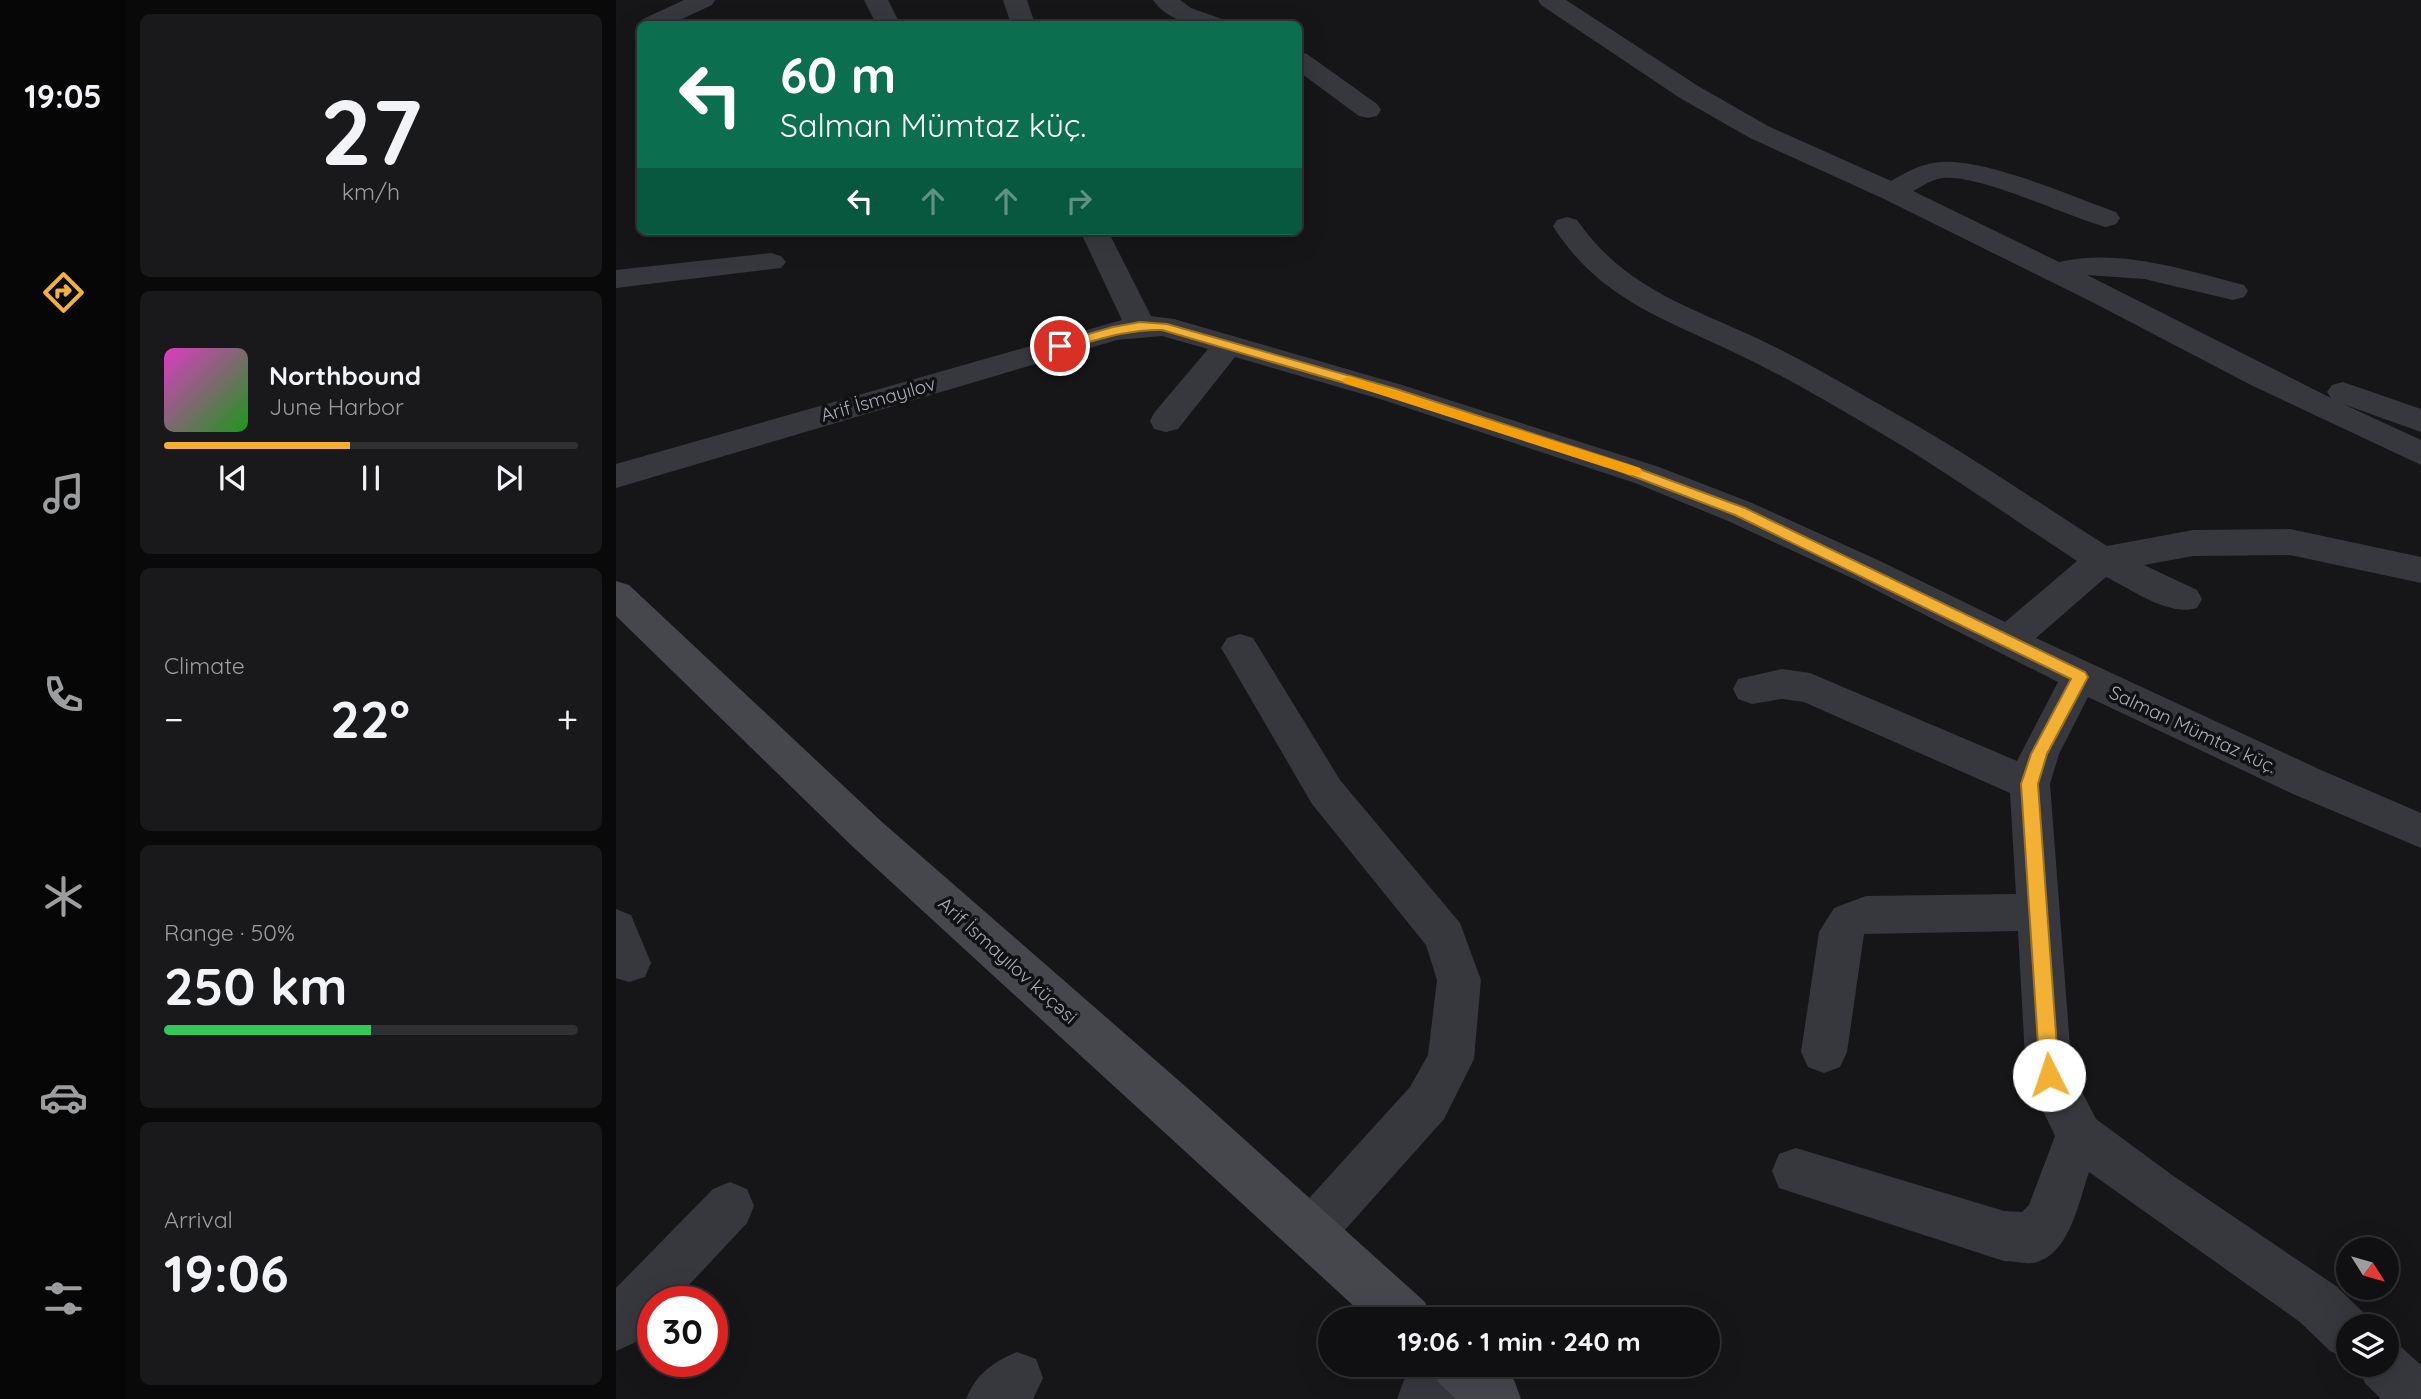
<!DOCTYPE html>
<meta charset="utf-8">
<style>
:root{--surface:#101012;--page:#19191b;--text:#f1f3f6;--muted:#9c9d9f;--line:#303032;--accent:#f2b134}
body{margin:0;font-family:Quicksand,sans-serif;background:var(--page);color:var(--text);height:100vh;display:flex;flex-direction:column;font-size:26px;white-space:nowrap}
*{box-sizing:border-box;margin:0}
p{font-size:23px;color:var(--muted)}
.icon{flex:none;width:38px;height:38px;fill:none;stroke:currentColor;stroke-width:2;stroke-linecap:round;stroke-linejoin:round}
.map{position:relative;flex:1;overflow:hidden}
.details{display:flex;flex-direction:column;gap:14px;padding:14px;background:#09090a;width:490px}
.details>*{flex:none}
.banner{position:absolute;left:21px;top:21px;width:665px;height:214px;border-radius:10px;box-shadow:0 7px 28px #0002,0 0 0 2px var(--line);background:#0b6e4f;color:#fff;overflow:hidden}
.needle{width:46px;rotate:127deg}
.fabs{position:absolute;left:1720px;top:1237px;display:grid;gap:14px}
.fabs a{display:grid;place-items:center;width:63px;height:63px;border-radius:50%;background:var(--surface);box-shadow:0 7px 28px #0002,0 0 0 2px var(--line);font-size:35px}
.speed{position:absolute;left:21px;top:1286px;display:flex;gap:14px;font-size:35px;font-weight:700;text-align:center}
.speed>*{display:grid;place-content:center;width:91px;height:91px;border-radius:50%;background:var(--surface);box-shadow:0 7px 28px #0002,0 0 0 2px var(--line);line-height:1}
.speed .limit{border:10px solid #d22;background:#fff;color:#111}
.pin{position:absolute;display:grid;place-items:center;width:60px;height:60px;color:#fff;margin:-30px;border:4px solid #fff;border-radius:50%;box-shadow:0 2px 7px #0007}
.me{position:absolute;width:77px;margin:-38px;rotate:356deg;stroke-linejoin:round;filter:drop-shadow(0 0 5px #0008)}
.turn{display:flex;align-items:center;gap:24px;height:147px;padding:0 28px;font-size:32px}
.turn .icon{width:91px;height:91px;stroke-width:2.5}
.turn b{display:block;font-size:49px;line-height:60px}
.lanes{display:flex;align-items:center;height:66px;padding:0 28px;background:#0003;justify-content:center;gap:35px;direction:ltr}
.lanes .off{opacity:.35}
.big{font-size:52px;font-weight:800;line-height:1.1}
.details .card{flex:1;display:flex;flex-direction:column;justify-content:center;gap:10px;min-width:0;padding:0 24px;border-radius:10px;background:var(--page)}
.details .dial{align-items:center;gap:0}
.dial b{font-size:91px;line-height:1}
.song{display:flex;align-items:center;gap:21px}
.cover{width:84px;height:84px;border-radius:10px;background:linear-gradient(135deg,hsl(310 70% 55%),hsl(120 70% 35%))}
.played{height:7px;border-radius:4px;background:linear-gradient(90deg,var(--accent) 45%,var(--line) 45%)}
.keys{display:flex;justify-content:space-around;direction:ltr}
.heat{display:flex;justify-content:space-between;align-items:center;font-size:38px;direction:ltr}
.charge{height:10px;border-radius:5px;background:linear-gradient(90deg,#34c759 50%,var(--line) 0)}
.trip{position:absolute;left:702px;top:1307px;width:402px;height:70px;border-radius:35px;background:var(--surface);box-shadow:0 7px 28px #0002,0 0 0 2px var(--line);font-weight:800;line-height:70px;text-align:center}
main{display:flex;flex:1;min-height:0}
.dock{display:flex;flex-direction:column;width:126px;justify-content:space-around;align-items:center;background:#060607;color:var(--muted)}
.dock .icon{width:49px;height:49px}
.dock .active{color:var(--accent)}
.dock b{font-size:32px;color:var(--text)}
.map>svg:first-child{display:block}
.lines{fill:none;stroke-linecap:round;stroke-linejoin:round}
.street{fill:#37383d;fill-rule:evenodd}
.secondary{fill:#45474d;fill-rule:evenodd}
.route{fill:#f2b134;stroke:#9d7322;stroke-width:2}
.slow{fill:#f59e0b}
.labels{text-anchor:middle;stroke-width:7;stroke-linejoin:round;paint-order:stroke}
.street-label{font-size:19px;fill:#a8adb8;stroke:#111113}
</style>
<main>
<nav class="dock">
<b>19:05</b>
<svg class="icon active" aria-label="directions" viewBox="0 0 24 24"><path d="M12 3l9 9-9 9-9-9zM9 14v-3h6M13 9l2 2-2 2"/></svg>
<svg class="icon" aria-label="music" viewBox="0 0 24 24"><path d="M9 18V5l10-2v13"/><circle cx="6" cy="18" r="3"/><circle cx="16" cy="16" r="3"/></svg>
<svg class="icon" aria-label="phone" viewBox="0 0 24 24"><path d="M5 4h4l2 5-3 2q2 4 5 5l2-3 5 2v4C11 20 4 13 5 4z"/></svg>
<svg class="icon" aria-label="climate" viewBox="0 0 24 24"><path d="M12 3v18M4 7l16 10M4 17L20 7"/></svg>
<svg class="icon" aria-label="car" viewBox="0 0 24 24"><path d="M5 17H2v-5l4-1 3-4h7l3 4 3 1v5h-3M9 17h6M6 11h13"/><circle cx="7" cy="17" r="2"/><circle cx="17" cy="17" r="2"/></svg>
<svg class="icon" aria-label="filters" viewBox="0 0 24 24"><path d="M4 7h16M4 17h16"/><circle cx="9" cy="7" r="2"/><circle cx="15" cy="17" r="2"/></svg>
</nav>
<section class="details">
<div class="card dial"><b>27</b><p>km/h</p></div>
<div class="card">
<div class="song"><i class="cover"></i><div><b>Northbound</b><p>June Harbor</p></div></div>
<div class="played"></div>
<div class="keys"><svg class="icon" aria-label="previous" viewBox="0 0 24 24"><path d="M18 5L8 12l10 7zM5 5v14"/></svg><svg class="icon" aria-label="pause" viewBox="0 0 24 24"><path d="M8 5v14M16 5v14"/></svg><svg class="icon" aria-label="next" viewBox="0 0 24 24"><path d="M6 5l10 7-10 7zM19 5v14"/></svg></div>
</div>
<div class="card"><p>Climate</p>
<div class="heat"><a>−</a><b class="big">22°</b><a>+</a></div>
</div>
<div class="card"><p>Range · 50%</p><b class="big">250 km</b><div class="charge"></div></div>
<div class="card"><p>Arrival</p><b class="big">19:06</b></div>
</section>
<div class="map">
<svg width="1805" height="1399" viewBox="0 0 1805 1399">
<rect width="100%" height="100%" fill="#161618"/>
<g class="lines">
<g class="street">
<path d="M 68,0 L 99,0 L 96,5 L 55,24 L 24,24 L 27,19 Z"/>
<path d="M 248,0 L 272,0 L 284,24 L 260,24 Z"/>
<path d="M 387,0 L 411,0 L 419,24 L 395,24 Z"/>
<path d="M 537,0 L 564,0 L 575,8 L 606,19 L 609,24 C 583,26 554,24 537,0 Z"/>
<path d="M 922,0 L 950,0 L 1082,86 L 1152,126 L 1275,181 C 1290,172 1307,163 1325,162 C 1371,159 1455,196 1500,212 L 1504,218 L 1500,224 L 1490,227 C 1452,217 1355,170 1322,179 C 1313,181 1305,187 1297,191 L 1443,262 C 1505,248 1568,270 1628,285 L 1632,291 L 1628,297 L 1617,300 L 1528,279 L 1471,275 L 1715,398 L 1711,392 L 1716,385 L 1727,382 L 1805,409 L 1805,432 L 1727,404 L 1805,440 L 1805,465 L 1635,385 L 1478,303 L 1266,198 L 1134,138 L 1064,98 L 925,5 Z"/>
<path d="M 682,52 L 691,54 L 761,104 L 765,110 L 761,116 L 752,118 L 743,116 L 682,71 Z"/>
<path d="M 951,217 L 961,220 C 1013,295 1087,310 1163,349 C 1201,368 1238,390 1275,411 C 1349,452 1420,501 1491,546 L 1577,530 L 1674,529 L 1805,557 L 1805,583 L 1674,555 L 1577,556 L 1528,565 L 1581,590 L 1586,599 L 1581,608 C 1552,617 1516,589 1490,577 L 1420,638 L 1705,770 L 1805,813 L 1805,848 L 1677,794 L 1472,697 L 1443,754 L 1434,784 L 1456,1073 L 1480,1119 L 1556,1175 L 1720,1286 L 1750,1315 L 1755,1326 L 1732,1326 L 1732,1359 L 1714,1351 L 1684,1322 L 1473,1172 C 1463,1201 1453,1258 1416,1263 C 1407,1264 1397,1261 1388,1261 L 1163,1188 L 1156,1171 L 1163,1154 L 1180,1148 L 1388,1211 L 1406,1212 L 1413,1205 L 1439,1136 L 1410,1075 L 1402,931 L 1248,934 L 1231,1052 L 1224,1067 L 1208,1073 L 1192,1067 L 1185,1052 L 1203,932 L 1218,908 L 1250,896 L 1400,894 L 1394,793 L 1188,702 L 1166,699 L 1136,704 L 1122,699 L 1117,689 L 1122,679 L 1166,669 L 1194,673 L 1401,761 L 1442,682 L 1238,579 L 1112,521 L 1019,483 L 764,399 L 619,357 L 562,429 L 550,432 L 538,429 L 534,421 L 538,413 L 592,349 L 546,336 L 501,340 L 0,488 L 0,464 L 506,320 L 464,231 L 492,231 L 535,316 L 558,319 L 786,385 L 1043,467 L 1136,503 L 1264,561 L 1389,622 L 1461,561 C 1392,516 1323,466 1251,425 C 1215,404 1178,382 1140,363 C 1062,323 986,305 937,226 L 941,220 Z"/>
<path d="M 155,253 L 165,256 L 170,262 L 165,268 L 0,288 L 0,270 Z"/>
<path d="M 624,634 L 637,638 L 724,780 L 844,923 L 865,980 L 858,1059 L 828,1119 L 711,1250 L 694,1258 L 677,1250 L 669,1233 L 677,1216 L 794,1087 L 812,1055 L 821,980 L 810,945 L 696,804 L 611,658 L 605,648 L 611,638 Z"/>
<path d="M 0,909 L 15,915 L 35,963 L 29,977 L 13,982 L 0,978 Z"/>
<path d="M 114,1182 L 131,1189 L 138,1206 L 131,1223 L 57,1302 L 37,1302 L 37,1323 L 18,1343 L 0,1351 L 0,1288 L 97,1189 Z"/>
<path d="M 1771,1341 L 1785,1347 L 1805,1365 L 1805,1399 L 1765,1399 L 1749,1383 L 1741,1365 L 1771,1365 Z"/>
<path d="M 401,1352 L 420,1359 L 427,1378 L 417,1399 L 350,1399 C 360,1374 377,1362 401,1352 Z"/>
<path d="M 802,1365 L 862,1365 L 854,1383 L 841,1399 L 781,1399 L 788,1380 Z"/>
</g>
<g class="secondary">
<path d="M 0,581 L 13,585 L 266,822 L 569,1086 L 809,1302 L 816,1320 L 753,1320 L 236,846 L 0,616 Z"/>
<path d="M 815,1365 L 880,1365 L 898,1380 L 905,1399 L 840,1399 L 823,1383 Z"/>
</g>
</g>
<path class="route" d="M 524,322 L 551,324 L 780,389 L 1010,464 L 1129,508 L 1469,672 L 1472,677 L 1431,754 L 1422,784 L 1443,1075 L 1440,1081 L 1433,1084 L 1426,1081 L 1424,1075 L 1405,784 L 1415,754 L 1455,679 L 1119,515 L 1001,470 L 770,395 L 546,330 C 510,329 479,341 444,350 L 438,346 L 440,343 L 497,327 Z"/>
<path class="slow" d="M 733,376 L 1024,468 L 1026,471 L 1024,475 L 1014,475 L 728,383 L 726,380 Z"/>
<g class="labels">
<g class="street-label">
<text transform="translate(262 399) rotate(-16)" y="7">Arif İsmayılov</text>
<text transform="translate(1577 729) rotate(25)" y="7">Salman Mümtaz küç.</text>
<text transform="translate(392 960) rotate(42)" y="7">Arif İsmayılov küçəsi</text>
</g>
</g>
</svg>
<div class="fabs">
<a><svg class="needle" viewBox="-14 -14 28 28"><path d="M0-13l5 13h-10z" fill="#e53935"/><path d="M0 13l5-13h-10z" fill="#9c9d9f"/></svg></a>
<a><svg class="icon" aria-label="layers" viewBox="0 0 24 24"><path d="M12 4l9 5-9 5-9-5zM3 14l9 5 9-5"/></svg></a>
</div>
<div class="speed"><div class="limit">30</div></div>
<div class="pin" style="left:444px;top:346px;background:#d93025"><svg class="icon" aria-label="arrive" viewBox="0 0 24 24"><path d="M6 21V4h12l-3 4 3 4H6"/></svg></div>
<svg class="me" style="left:1433px;top:1075px" viewBox="-20 -20 40 40"><circle r="19" fill="#fff"/><path d="M0-13L10 11 0 6-10 11z" fill="#f2b134"/></svg>
<div class="trip">19:06 · 1 min · 240 m</div>
<div class="banner">
<div class="turn"><svg class="icon" aria-label="left" viewBox="0 0 24 24"><path d="M17 20v-9H6M10 6l-5 5 5 5"/></svg><div><b>60 m</b>Salman Mümtaz küç.</div></div>
<div class="lanes"><svg class="icon" aria-label="left" viewBox="0 0 24 24"><path d="M17 20v-9H6M10 6l-5 5 5 5"/></svg><svg class="icon off" aria-label="ahead" viewBox="0 0 24 24"><path d="M12 20V5M6 11l6-6 6 6"/></svg><svg class="icon off" aria-label="ahead" viewBox="0 0 24 24"><path d="M12 20V5M6 11l6-6 6 6"/></svg><svg class="icon off" aria-label="right" viewBox="0 0 24 24"><path d="M7 20v-9h11M14 6l5 5-5 5"/></svg></div>
</div>
</div>
</main>
